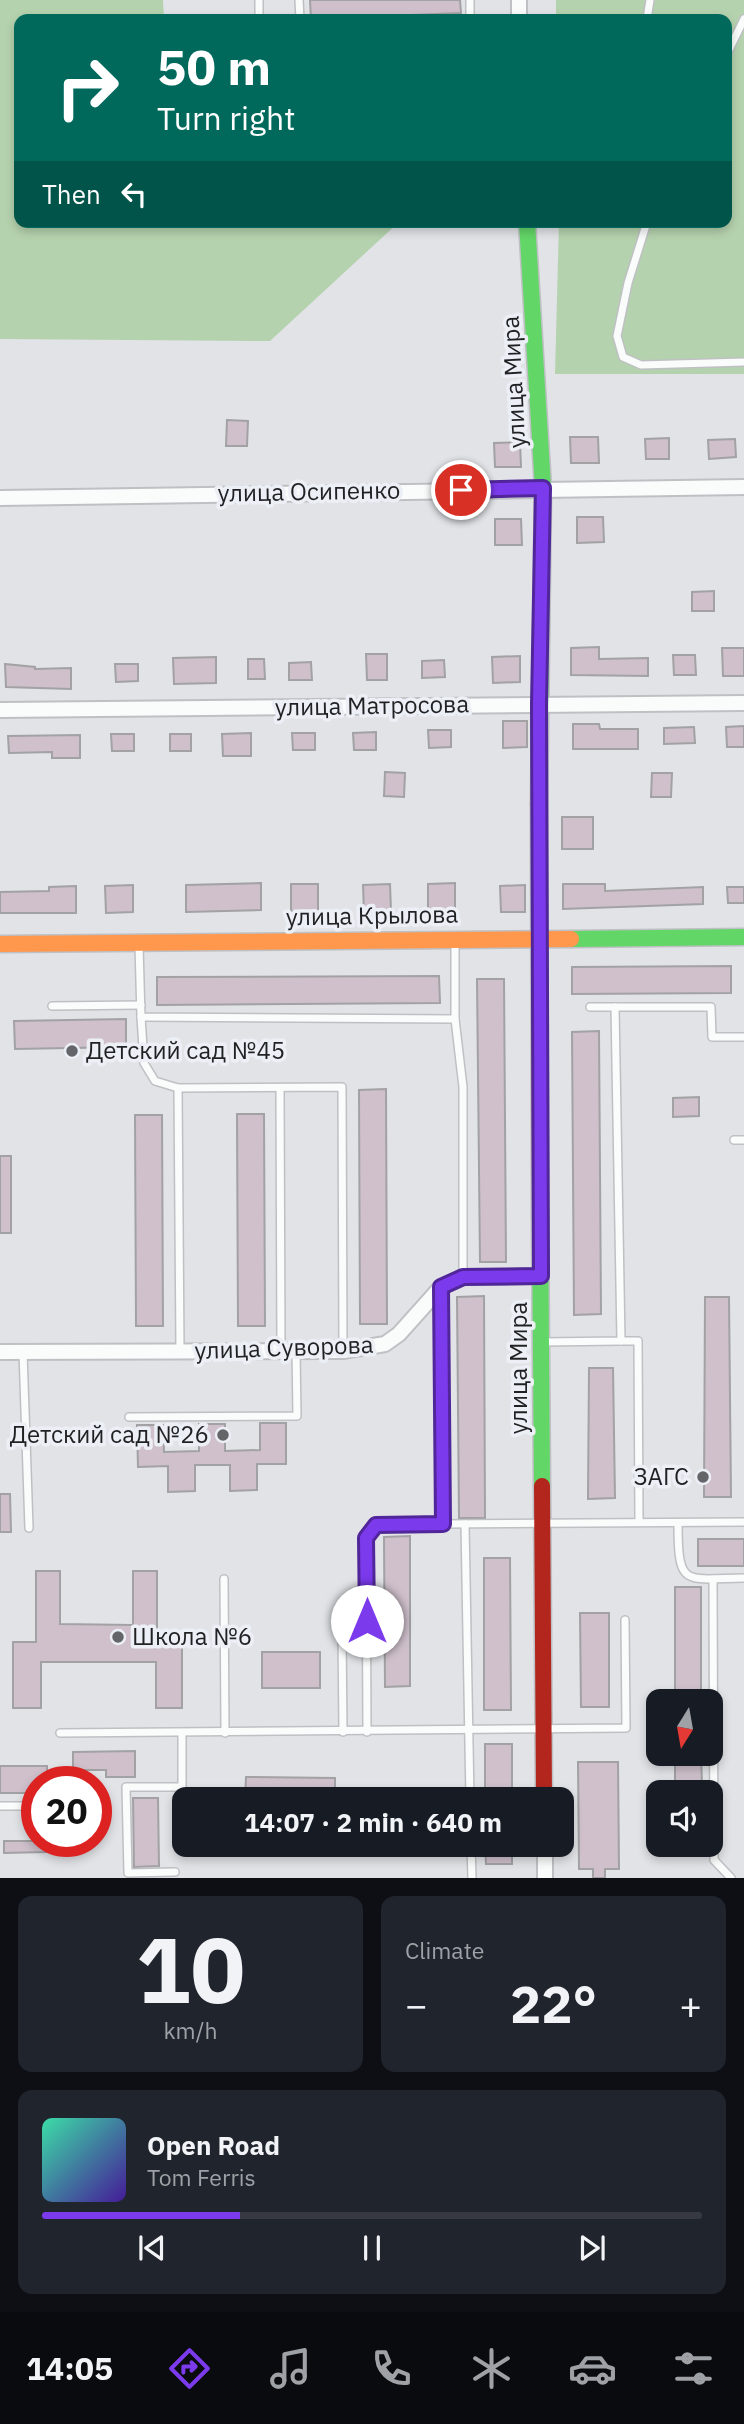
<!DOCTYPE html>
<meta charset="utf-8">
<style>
:root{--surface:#171b24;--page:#20242c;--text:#f1f3f6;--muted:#9ea1a6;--line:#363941;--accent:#7c3aed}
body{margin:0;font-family:"IBM Plex Sans",sans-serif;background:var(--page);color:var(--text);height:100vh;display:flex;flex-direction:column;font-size:26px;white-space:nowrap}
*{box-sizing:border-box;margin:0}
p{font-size:23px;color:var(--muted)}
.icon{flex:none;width:38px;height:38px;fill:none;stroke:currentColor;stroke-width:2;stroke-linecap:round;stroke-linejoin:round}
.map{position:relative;height:1878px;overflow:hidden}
.details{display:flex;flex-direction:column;gap:18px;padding:18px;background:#0d0f14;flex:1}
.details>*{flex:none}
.banner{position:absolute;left:14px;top:14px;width:718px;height:214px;border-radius:14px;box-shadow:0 4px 10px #0003;background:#00695c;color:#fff;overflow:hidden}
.needle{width:46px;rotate:191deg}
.controls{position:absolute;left:646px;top:1689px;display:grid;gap:14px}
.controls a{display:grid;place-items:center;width:77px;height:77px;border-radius:14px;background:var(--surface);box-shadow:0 4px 10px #0003;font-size:35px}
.speed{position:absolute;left:21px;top:1766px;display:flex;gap:14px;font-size:35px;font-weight:700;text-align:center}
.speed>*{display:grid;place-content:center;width:91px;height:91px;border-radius:50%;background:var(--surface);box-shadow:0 4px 10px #0003;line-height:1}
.speed .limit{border:10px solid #d22;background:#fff;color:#111}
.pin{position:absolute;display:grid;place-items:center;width:60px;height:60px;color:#fff;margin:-30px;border:4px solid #fff;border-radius:50%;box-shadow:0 2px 7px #0007}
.me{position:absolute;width:77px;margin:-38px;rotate:0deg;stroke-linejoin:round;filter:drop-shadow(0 0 5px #0008)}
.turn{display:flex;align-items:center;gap:24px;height:147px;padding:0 28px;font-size:32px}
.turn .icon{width:91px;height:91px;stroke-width:2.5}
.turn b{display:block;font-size:49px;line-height:60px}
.then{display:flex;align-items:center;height:66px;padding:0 28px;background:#0003;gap:14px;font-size:26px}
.big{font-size:52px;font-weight:800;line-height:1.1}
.details .card{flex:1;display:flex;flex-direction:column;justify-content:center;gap:10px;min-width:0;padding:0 24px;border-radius:14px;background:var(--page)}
.details .dial{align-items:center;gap:0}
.dial b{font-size:91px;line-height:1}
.song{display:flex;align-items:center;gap:21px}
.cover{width:84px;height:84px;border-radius:10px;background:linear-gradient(135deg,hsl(160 70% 55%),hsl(260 70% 35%))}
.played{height:7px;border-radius:4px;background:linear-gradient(90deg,var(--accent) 30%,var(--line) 30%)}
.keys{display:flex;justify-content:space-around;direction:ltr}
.heat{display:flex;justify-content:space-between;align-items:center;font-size:38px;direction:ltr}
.details .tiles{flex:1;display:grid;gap:18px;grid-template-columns:1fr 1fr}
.card:last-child{grid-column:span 2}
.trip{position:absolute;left:172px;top:1787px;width:402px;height:70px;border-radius:14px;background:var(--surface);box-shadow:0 4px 10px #0003;font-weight:800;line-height:70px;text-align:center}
.menu{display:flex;height:112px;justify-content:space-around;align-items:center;background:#090b0e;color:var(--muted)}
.menu .icon{width:49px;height:49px}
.menu .on{color:var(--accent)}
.menu b{font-size:32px;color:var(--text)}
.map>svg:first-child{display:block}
.green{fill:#b5d2ae}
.building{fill:#cfc0cc;stroke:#a2a2a4;stroke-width:2}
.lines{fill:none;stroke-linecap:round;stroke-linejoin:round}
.lane-casing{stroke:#bec0c3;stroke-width:10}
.street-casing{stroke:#bec0c3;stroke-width:18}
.fast-casing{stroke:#bec0c3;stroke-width:19}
.slow-casing{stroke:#bec0c3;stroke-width:19}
.jam-casing{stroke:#bec0c3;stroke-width:19}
.lane{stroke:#fafbfb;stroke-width:7}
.street{stroke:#fafbfb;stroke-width:14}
.fast{stroke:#63d668;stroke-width:16}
.slow{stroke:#ff974d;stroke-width:16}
.jam{stroke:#b3261e;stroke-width:16}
.route-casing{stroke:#51269a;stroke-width:18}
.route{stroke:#7c3aed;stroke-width:12}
.poi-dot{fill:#636568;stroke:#ecf0f6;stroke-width:2.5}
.labels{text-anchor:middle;stroke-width:7;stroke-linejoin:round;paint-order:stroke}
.street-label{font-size:24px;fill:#1f2123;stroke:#ecf0f6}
.poi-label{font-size:24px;fill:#1f2123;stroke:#ecf0f6;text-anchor:start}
</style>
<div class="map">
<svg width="744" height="1878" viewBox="0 0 744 1878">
<rect width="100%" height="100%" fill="#e1e3e7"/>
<g class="green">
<path d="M 0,0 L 163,0 L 164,19 L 19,19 L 19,222 L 399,222 L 270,341 L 0,339 Z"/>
<path d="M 556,0 L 744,0 L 744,374 L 555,374 L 559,222 L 726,222 L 726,19 L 556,19 Z"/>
</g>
<g class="building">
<path d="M 310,0 L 460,0 L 461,13 L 311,19 Z"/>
<path d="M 227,420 L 248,421 L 247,446 L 226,446 Z"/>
<path d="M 570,437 L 598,437 L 599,463 L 571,463 Z"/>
<path d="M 669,438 L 669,459 L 646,459 L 645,439 Z"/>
<path d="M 735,439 L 736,457 L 709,459 L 708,440 Z"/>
<path d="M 520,442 L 521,467 L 495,467 L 494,443 Z"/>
<path d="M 577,517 L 603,517 L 604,542 L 577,543 Z"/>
<path d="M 495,519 L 521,519 L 522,545 L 495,545 Z"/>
<path d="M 714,591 L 714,611 L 692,611 L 692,592 Z"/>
<path d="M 599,647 L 599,659 L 648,658 L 648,676 L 571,675 L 571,648 Z"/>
<path d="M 722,648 L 744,648 L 744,676 L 723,676 Z"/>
<path d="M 366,654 L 387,654 L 387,680 L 367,680 Z"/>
<path d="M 673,655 L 695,655 L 696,675 L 674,675 Z"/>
<path d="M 520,656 L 520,682 L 493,683 L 492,657 Z"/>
<path d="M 216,657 L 216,683 L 174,684 L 173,658 Z"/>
<path d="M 248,659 L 264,659 L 265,679 L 248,679 Z"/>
<path d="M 444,660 L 445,677 L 422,678 L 422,661 Z"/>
<path d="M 311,662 L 312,680 L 289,680 L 289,663 Z"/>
<path d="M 5,664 L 35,667 L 35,669 L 71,668 L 71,689 L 6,687 Z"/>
<path d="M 115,664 L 138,664 L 138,681 L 116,682 Z"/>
<path d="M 503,721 L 527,721 L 527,747 L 503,748 Z"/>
<path d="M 573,724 L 599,724 L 600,729 L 638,729 L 638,749 L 573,749 Z"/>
<path d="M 744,726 L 744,747 L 727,747 L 726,727 Z"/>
<path d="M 694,727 L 695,743 L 664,744 L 664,728 Z"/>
<path d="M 428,730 L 451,730 L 451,747 L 429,748 Z"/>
<path d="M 376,732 L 376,750 L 354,750 L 353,733 Z"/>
<path d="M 251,733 L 251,756 L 223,756 L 222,734 Z"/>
<path d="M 292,733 L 315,733 L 315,750 L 293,750 Z"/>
<path d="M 111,734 L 134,734 L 134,751 L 112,751 Z"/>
<rect x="170" y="734" width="21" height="17"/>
<path d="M 80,735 L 80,758 L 52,758 L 52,752 L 9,753 L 8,736 Z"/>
<path d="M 385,772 L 405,773 L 404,797 L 384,796 Z"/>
<path d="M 652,773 L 672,773 L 671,797 L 651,797 Z"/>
<rect x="562" y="817" width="31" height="32"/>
<path d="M 261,883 L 261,910 L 186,912 L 186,885 Z"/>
<path d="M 455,883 L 455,910 L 428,911 L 428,884 Z"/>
<rect x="291" y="884" width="27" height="27"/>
<path d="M 390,884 L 391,911 L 364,912 L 363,885 Z"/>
<path d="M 563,884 L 605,884 L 605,891 L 703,887 L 703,904 L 563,909 Z"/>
<path d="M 133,885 L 133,912 L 106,913 L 105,886 Z"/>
<path d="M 525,885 L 525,912 L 501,912 L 500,886 Z"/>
<path d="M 76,886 L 76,913 L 0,913 L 0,892 L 49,891 L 49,887 Z"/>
<path d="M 727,887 L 744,887 L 744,903 L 728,903 Z"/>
<path d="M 731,966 L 731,993 L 572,994 L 572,967 Z"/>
<path d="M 439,976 L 440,1003 L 157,1005 L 157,977 Z"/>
<path d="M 477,979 L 504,979 L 506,1262 L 480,1262 Z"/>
<path d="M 126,1019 L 126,1047 L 15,1049 L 14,1021 Z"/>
<path d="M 599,1031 L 601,1314 L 574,1315 L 572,1032 Z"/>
<path d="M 386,1089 L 387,1324 L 360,1324 L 359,1090 Z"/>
<path d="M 699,1097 L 699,1116 L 673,1117 L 673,1098 Z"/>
<path d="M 237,1114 L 264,1114 L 265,1326 L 238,1326 Z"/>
<path d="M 135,1115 L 162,1115 L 163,1326 L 136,1326 Z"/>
<rect x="0" y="1156" width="11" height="77"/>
<path d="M 484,1296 L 485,1518 L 459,1518 L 457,1297 Z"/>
<path d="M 705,1297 L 729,1297 L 731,1497 L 704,1497 Z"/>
<path d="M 589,1368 L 613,1368 L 615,1498 L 588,1499 Z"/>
<path d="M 260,1423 L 286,1423 L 286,1464 L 257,1464 L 257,1490 L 230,1491 L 230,1465 L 195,1465 L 195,1491 L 168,1492 L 168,1466 L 138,1467 L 137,1425 L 163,1425 L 164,1452 L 199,1451 L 199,1424 L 225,1424 L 225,1451 L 260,1450 Z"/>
<path d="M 0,1494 L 10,1494 L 11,1532 L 0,1532 Z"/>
<path d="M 410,1536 L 410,1686 L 385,1687 L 384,1537 Z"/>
<rect x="698" y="1539" width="46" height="27"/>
<path d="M 484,1558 L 510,1558 L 511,1710 L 484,1710 Z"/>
<path d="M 36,1571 L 60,1571 L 60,1624 L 133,1625 L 133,1571 L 157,1571 L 157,1642 L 182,1642 L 182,1708 L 156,1708 L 156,1662 L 41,1662 L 41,1708 L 13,1708 L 13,1642 L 36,1642 Z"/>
<rect x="675" y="1587" width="26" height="114"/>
<path d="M 580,1613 L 609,1613 L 609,1707 L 581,1707 Z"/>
<rect x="262" y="1652" width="58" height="36"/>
<rect x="485" y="1744" width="27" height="55"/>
<path d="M 135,1751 L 135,1777 L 106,1777 L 106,1770 L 73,1770 L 73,1752 Z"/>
<path d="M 675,1754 L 701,1754 L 702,1785 L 675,1786 Z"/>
<path d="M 578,1762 L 618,1762 L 619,1869 L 605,1869 L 605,1878 L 593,1878 L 593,1869 L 579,1869 Z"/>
<path d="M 0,1766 L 47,1766 L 47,1782 L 37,1782 L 37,1793 L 0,1793 Z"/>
<path d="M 246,1777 L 335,1778 L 335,1799 L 245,1799 Z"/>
<path d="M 133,1798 L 158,1798 L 159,1866 L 134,1867 Z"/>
<path d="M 4,1841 L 46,1841 L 46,1852 L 4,1853 Z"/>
<path d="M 485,1844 L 512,1844 L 512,1864 L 486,1864 Z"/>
</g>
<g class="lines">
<defs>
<g id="lane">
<path d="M 259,0 L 259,19"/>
<path d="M 299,0 L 300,19"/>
<path d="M 470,0 L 470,19"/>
<path d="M 647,19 L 650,0"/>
<path d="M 726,56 L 744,19"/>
<path d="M 647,222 L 628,283 L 617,336 L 623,357 L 641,365 L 744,362"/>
<path d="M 455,942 L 455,1019 L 463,1087 L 463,1277"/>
<path d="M 139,946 L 141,1017 L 455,1019"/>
<path d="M 52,1006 L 141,1005"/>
<path d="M 590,1007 L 711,1007 L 712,1037 L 744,1037"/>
<path d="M 141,1017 L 144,1063 L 155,1081 L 178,1088 L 342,1087 L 343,1351"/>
<path d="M 178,1088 L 180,1351"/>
<path d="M 280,1088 L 281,1351"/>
<path d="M 734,1140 L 744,1140"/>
<path d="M 441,1290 L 443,1524 L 744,1522"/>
<path d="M 621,1341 L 638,1341 L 639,1522"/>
<path d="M 543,1342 L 621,1341 L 615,1007"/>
<path d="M 23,1352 L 29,1528"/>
<path d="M 129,1417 L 297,1416 L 296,1351"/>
<path d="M 678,1523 C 678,1588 684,1579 744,1578"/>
<path d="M 465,1524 L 470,1799"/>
<path d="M 224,1579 L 225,1733"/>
<path d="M 713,1579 L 714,1860 L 731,1878"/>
<path d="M 342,1633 L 343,1732"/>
<path d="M 367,1732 L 366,1538 L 376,1525 L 443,1524"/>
<path d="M 60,1733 L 626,1728 L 625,1620"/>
<path d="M 0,1806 L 37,1806"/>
<path d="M 471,1844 L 472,1878"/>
<path d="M 175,1872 L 128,1873 L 126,1787 L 182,1787 L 182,1733"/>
</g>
<g id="street">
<path d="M 519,0 L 519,19"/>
<path d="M 0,498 L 744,487"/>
<path d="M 0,710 L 744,703"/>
<path d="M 0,1352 L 343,1351 L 385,1344 L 399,1334 L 441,1287 L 463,1277 L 541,1276"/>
<path d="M 545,1844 L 545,1878"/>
</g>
<g id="fast">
<path d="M 527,222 L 543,488 L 539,804"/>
<path d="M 571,939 L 744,937"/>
<path d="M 540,1217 L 542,1486"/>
</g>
<path id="slow" d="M 0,944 L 571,939"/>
<g id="jam">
<path d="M 539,804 L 540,1217"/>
<path d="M 542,1486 L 544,1799"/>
</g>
</defs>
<use href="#lane" class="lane-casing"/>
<use href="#street" class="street-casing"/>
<use href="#fast" class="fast-casing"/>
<use href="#slow" class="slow-casing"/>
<use href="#jam" class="jam-casing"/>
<use href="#lane" class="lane"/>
<use href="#street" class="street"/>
<use href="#fast" class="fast"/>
<use href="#slow" class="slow"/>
<use href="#jam" class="jam"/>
</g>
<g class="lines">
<defs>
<path id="route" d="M 367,1621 L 366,1538 L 376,1525 L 443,1524 L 441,1287 L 463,1277 L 541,1276 L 539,704 L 543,488 L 461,490"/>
</defs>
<use href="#route" class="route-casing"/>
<use href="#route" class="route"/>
</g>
<g class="poi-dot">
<circle cx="72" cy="1051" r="7"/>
<circle cx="223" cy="1435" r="7"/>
<circle cx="703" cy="1477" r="7"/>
<circle cx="118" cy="1637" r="7"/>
</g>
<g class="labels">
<g class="street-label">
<text transform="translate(514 382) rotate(-93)" y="8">улица Мира</text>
<text transform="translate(309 492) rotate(-1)" y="8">улица Осипенко</text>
<text transform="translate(372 706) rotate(-1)" y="8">улица Матросова</text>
<text transform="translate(372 916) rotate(-1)" y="8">улица Крылова</text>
<text transform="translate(284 1348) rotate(-2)" y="8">улица Суворова</text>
<text transform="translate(519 1368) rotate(-90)" y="8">улица Мира</text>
</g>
<g class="poi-label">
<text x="86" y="1059">Детский сад №45</text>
<text x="209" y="1443" text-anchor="end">Детский сад №26</text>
<text x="689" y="1485" text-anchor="end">ЗАГС</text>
<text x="132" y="1645">Школа №6</text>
</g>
</g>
</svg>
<div class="controls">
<a><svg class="needle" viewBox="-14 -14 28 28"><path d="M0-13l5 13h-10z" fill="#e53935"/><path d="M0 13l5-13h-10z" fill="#9ea1a6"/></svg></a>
<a><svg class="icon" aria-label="sound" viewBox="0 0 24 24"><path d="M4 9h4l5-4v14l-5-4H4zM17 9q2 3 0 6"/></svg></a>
</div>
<div class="speed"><div class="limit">20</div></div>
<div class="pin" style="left:461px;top:490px;background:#d93025"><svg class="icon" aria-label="arrive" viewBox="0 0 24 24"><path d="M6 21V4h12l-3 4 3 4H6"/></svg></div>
<svg class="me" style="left:367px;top:1621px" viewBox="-20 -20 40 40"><circle r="19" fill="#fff"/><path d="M0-13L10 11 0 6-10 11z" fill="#7c3aed"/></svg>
<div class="trip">14:07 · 2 min · 640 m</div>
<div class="banner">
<div class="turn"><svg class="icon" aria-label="right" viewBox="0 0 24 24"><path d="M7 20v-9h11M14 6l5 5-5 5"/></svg><div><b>50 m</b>Turn right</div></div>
<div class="then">Then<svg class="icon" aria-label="left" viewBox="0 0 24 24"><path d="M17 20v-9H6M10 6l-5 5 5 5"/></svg></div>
</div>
</div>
<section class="details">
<div class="tiles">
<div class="card dial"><b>10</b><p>km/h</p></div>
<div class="card"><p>Climate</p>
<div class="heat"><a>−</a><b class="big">22°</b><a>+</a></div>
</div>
<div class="card">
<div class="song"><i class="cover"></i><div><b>Open Road</b><p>Tom Ferris</p></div></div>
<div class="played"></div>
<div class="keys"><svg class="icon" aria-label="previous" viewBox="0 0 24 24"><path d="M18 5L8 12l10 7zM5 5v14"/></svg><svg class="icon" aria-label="pause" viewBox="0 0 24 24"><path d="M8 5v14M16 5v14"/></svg><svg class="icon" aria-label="next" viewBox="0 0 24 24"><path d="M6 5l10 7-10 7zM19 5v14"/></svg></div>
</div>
</div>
</section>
<nav class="menu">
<b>14:05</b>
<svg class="icon on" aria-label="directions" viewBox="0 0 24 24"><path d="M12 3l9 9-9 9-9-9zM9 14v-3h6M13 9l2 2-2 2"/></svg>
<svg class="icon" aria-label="music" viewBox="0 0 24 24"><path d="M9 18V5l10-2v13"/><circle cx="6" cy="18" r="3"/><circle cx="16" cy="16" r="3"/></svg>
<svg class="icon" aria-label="phone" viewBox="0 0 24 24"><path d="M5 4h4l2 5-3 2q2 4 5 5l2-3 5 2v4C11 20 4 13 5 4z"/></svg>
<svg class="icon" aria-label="climate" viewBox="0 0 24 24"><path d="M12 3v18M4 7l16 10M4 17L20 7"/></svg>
<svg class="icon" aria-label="car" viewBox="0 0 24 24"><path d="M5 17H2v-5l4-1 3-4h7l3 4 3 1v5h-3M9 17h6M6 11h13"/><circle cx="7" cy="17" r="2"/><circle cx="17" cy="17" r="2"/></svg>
<svg class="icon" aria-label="filters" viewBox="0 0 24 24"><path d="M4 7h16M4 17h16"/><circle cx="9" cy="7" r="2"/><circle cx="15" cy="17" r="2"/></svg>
</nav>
